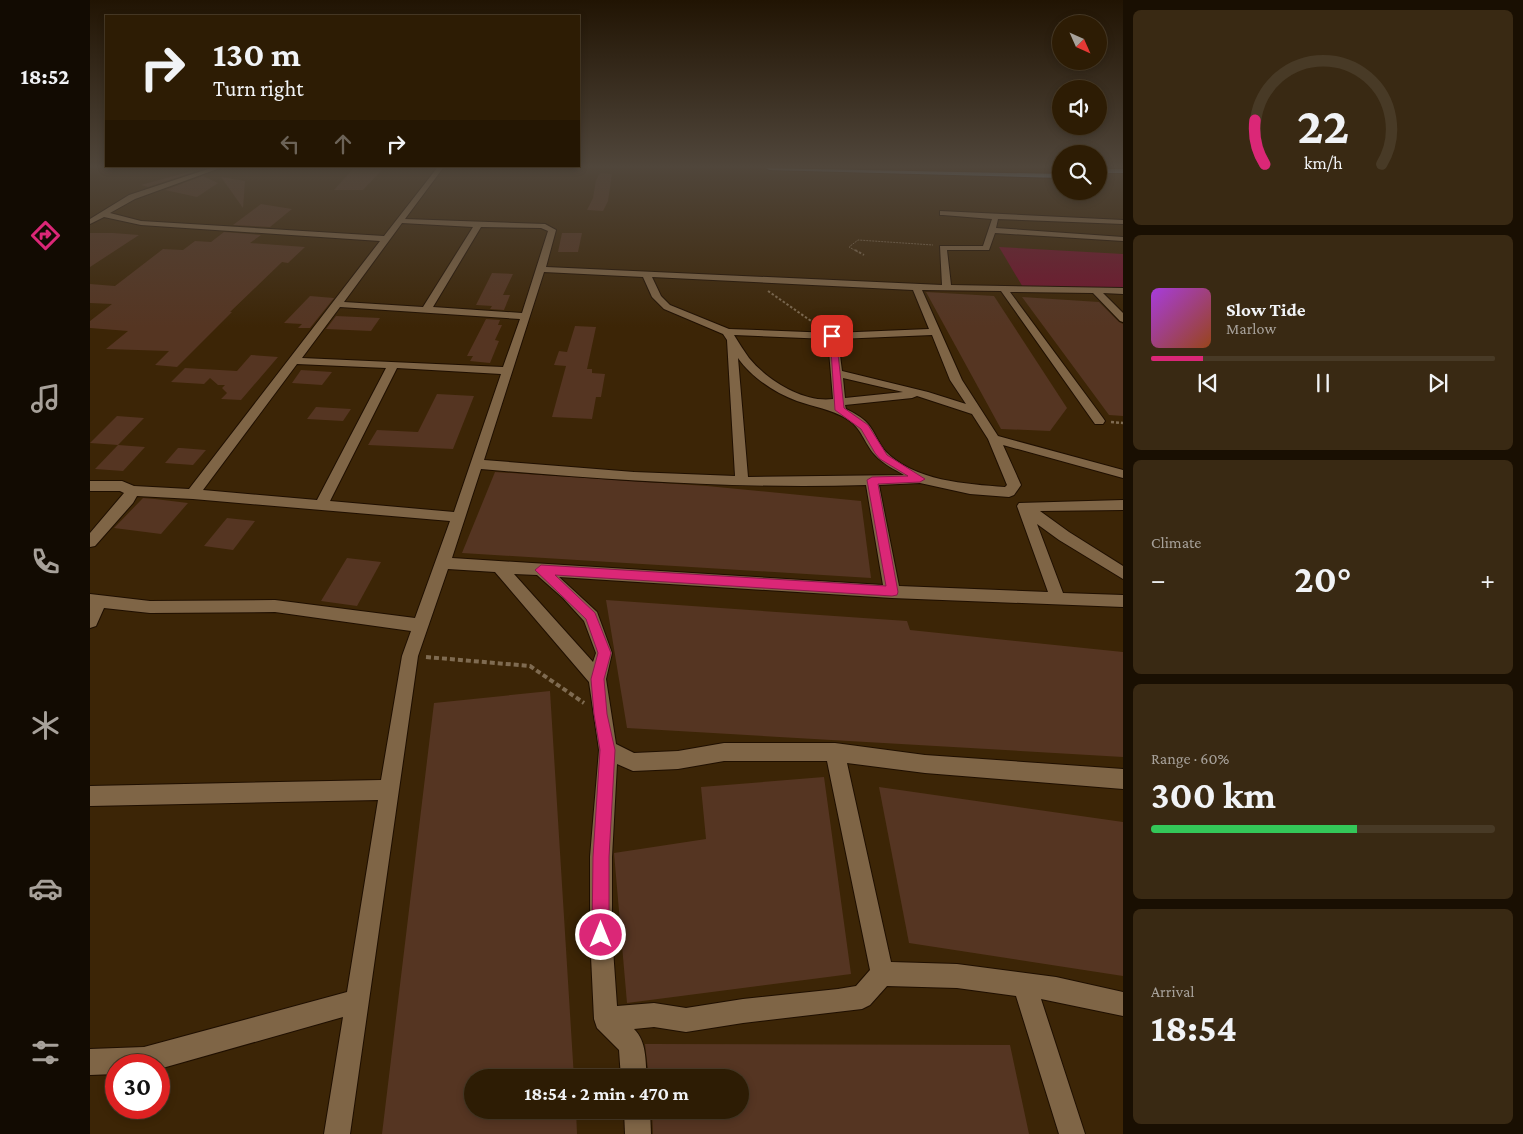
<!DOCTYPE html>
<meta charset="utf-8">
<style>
:root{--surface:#2d1c04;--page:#392913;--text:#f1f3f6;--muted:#a7a19a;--line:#483a26;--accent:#db2777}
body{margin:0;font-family:"Crimson Pro",serif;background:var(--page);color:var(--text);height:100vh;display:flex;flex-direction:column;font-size:19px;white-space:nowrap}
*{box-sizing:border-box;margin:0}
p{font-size:16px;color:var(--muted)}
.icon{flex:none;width:28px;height:28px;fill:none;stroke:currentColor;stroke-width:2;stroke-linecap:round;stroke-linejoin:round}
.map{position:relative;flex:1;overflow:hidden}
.drawer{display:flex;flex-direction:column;gap:10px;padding:10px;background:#190f02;width:400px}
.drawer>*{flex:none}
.guide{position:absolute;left:15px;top:15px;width:475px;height:152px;border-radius:0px;box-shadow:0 2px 8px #0003,0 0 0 1px var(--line);background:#2d1c04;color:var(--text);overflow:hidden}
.needle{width:32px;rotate:135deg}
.buttons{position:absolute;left:962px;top:15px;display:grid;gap:10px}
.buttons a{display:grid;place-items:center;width:55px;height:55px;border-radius:50%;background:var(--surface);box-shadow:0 2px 8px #0003,0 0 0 1px var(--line);font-size:25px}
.speed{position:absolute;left:15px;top:1054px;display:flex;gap:10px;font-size:25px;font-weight:700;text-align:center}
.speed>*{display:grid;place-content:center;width:65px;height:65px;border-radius:50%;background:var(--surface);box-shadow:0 2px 8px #0003,0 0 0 1px var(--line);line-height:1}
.speed .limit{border:8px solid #d22;background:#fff;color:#111}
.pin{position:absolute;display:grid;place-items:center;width:42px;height:42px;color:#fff;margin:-21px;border-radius:10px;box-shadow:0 2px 8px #0006}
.me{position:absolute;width:55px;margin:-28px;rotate:0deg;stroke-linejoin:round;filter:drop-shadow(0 0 4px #0008)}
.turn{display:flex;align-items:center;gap:18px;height:105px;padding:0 25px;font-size:22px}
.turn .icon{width:65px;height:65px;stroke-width:2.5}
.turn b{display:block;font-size:35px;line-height:42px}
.lanes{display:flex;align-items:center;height:48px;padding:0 25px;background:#0003;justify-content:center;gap:25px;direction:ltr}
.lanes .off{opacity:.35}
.big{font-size:38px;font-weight:700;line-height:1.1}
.drawer .card{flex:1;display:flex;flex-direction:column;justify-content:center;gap:8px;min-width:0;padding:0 18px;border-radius:8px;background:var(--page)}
.drawer .dial{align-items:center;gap:0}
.dial svg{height:130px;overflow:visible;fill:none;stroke:var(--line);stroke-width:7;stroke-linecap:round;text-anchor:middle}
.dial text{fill:var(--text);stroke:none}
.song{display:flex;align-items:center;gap:15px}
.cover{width:60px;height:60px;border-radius:8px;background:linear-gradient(135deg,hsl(280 70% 55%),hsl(20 70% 35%))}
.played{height:5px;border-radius:2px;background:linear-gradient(90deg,var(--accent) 15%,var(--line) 15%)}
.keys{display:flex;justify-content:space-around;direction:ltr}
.heat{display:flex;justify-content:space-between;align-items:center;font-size:28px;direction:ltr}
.charge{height:8px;border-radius:4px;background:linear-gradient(90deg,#34c759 60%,var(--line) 0)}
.trip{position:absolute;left:374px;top:1069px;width:285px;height:50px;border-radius:25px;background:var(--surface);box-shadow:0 2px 8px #0003,0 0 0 1px var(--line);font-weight:700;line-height:50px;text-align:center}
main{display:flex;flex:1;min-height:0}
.tabs{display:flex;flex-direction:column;width:90px;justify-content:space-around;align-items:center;background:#120b02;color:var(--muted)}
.tabs .icon{width:35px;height:35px}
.tabs .active{color:var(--accent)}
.tabs b{font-size:22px;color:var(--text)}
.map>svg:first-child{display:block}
.green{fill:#73132e}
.building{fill:#553522}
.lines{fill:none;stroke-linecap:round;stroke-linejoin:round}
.minor-casing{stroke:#1f0f00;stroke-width:2}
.highway-casing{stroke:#1f0f00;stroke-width:2}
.path-far3{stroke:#7f6b51;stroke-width:1;stroke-dasharray:2 1;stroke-linecap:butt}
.path-far2{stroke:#7f6b51;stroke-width:2;stroke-dasharray:2.5 2;stroke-linecap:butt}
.path-far1{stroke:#7f6b51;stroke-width:2.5;stroke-dasharray:3 2;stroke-linecap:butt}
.path{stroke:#7f6b51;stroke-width:4;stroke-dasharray:5 3;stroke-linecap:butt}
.minor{fill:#7f6546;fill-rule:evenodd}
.highway{fill:#73b1f2;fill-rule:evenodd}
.route{fill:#db2777;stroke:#8e194d}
</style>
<main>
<nav class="tabs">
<b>18:52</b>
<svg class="icon active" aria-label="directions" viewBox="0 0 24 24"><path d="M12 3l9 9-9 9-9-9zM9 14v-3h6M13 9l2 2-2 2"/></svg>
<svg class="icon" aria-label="music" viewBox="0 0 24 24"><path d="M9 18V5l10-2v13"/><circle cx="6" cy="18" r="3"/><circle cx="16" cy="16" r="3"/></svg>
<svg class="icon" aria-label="phone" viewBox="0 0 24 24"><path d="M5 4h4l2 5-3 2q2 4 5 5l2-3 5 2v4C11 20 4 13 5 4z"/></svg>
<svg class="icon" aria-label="climate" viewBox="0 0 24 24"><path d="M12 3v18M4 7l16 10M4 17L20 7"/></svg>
<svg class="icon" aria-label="car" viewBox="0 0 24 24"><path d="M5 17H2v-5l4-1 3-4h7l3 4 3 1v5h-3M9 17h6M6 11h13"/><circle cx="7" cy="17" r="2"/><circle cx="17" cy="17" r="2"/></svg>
<svg class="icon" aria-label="filters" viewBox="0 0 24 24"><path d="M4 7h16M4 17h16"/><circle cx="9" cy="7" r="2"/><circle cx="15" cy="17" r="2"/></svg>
</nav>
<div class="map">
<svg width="1033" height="1134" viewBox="0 0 1033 1134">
<rect width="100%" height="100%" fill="#3c2506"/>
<path class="green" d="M 909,247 L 1033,254 L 1033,289 L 934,289 Z"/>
<g class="building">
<path d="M 263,169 L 292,170 L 273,190 L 244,190 Z"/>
<path d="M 102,171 L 104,172 L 58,187 L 51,185 Z"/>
<path d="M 510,173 L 522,174 L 518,201 L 513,211 L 497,210 L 503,198 L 506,180 Z"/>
<path d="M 113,176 L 128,183 L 107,197 L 75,190 Z"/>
<path d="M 131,177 L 155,181 L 153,208 Z"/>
<path d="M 171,204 L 202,209 L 180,227 L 143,225 Z"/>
<path d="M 134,232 L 171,235 L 160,243 L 215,247 L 198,263 L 192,262 L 140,312 L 142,312 L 87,367 L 65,365 L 79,351 L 16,349 L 38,331 L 0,328 L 0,321 L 22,304 L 0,303 L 0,284 L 25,286 L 73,249 L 93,250 L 105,241 L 121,242 Z"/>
<path d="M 0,233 L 23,233 L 49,235 L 0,267 Z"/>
<path d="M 472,233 L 492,233 L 488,252 L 468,252 Z"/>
<path d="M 402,273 L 423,274 L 413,295 L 420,295 L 414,310 L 400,309 L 402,306 L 386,305 Z"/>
<path d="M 836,292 L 904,296 L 977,408 L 960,431 L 911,429 Z"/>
<path d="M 220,296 L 244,298 L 220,328 L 208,328 L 212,324 L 194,323 Z"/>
<path d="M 932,297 L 1009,302 L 1029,322 L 1033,324 L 1033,416 L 1019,415 Z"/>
<path d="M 246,316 L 290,318 L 281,331 L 236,329 Z"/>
<path d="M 396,319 L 410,320 L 408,325 L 412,325 L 405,340 L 409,341 L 400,363 L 380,361 L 383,356 L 377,356 Z"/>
<path d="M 485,326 L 506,327 L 497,369 L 502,369 L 502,373 L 515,374 L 511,397 L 506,397 L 502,419 L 462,417 L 476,366 L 464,365 L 469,351 L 477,352 Z"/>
<path d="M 161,355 L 188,357 L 151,400 L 131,399 L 137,393 L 132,388 L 135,385 L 128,385 L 120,378 L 114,384 L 81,382 L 95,368 L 147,371 Z"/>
<path d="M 211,370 L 242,372 L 232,385 L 202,383 Z"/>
<path d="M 347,394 L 384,396 L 363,449 L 278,445 L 287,430 L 328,432 Z"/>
<path d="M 226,407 L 261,409 L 253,421 L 217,419 Z"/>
<path d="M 27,416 L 54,418 L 28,445 L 0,443 Z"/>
<path d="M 28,445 L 55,447 L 33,471 L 5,469 Z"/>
<path d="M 88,448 L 91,448 L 116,450 L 103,465 L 75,463 Z"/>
<path d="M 405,472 L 617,486 L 771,501 L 781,578 L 372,553 Z"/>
<path d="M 53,498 L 65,499 L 98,503 L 71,534 L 24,528 Z"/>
<path d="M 137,518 L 165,521 L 143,550 L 114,546 Z"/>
<path d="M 257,558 L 291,562 L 267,606 L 231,601 Z"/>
<path d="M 516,600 L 817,621 L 820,630 L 1033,652 L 1033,757 L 537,728 Z"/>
<path d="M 460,691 L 484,1078 L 382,1078 L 382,1110 L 486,1110 L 487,1134 L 292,1134 L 344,703 Z"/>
<path d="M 734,777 L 761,974 L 537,1003 L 524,853 L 616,839 L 611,787 Z"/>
<path d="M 789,787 L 1033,822 L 1033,976 L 819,943 Z"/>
<path d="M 555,1044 L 920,1045 L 939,1134 L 563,1134 L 562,1110 L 650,1110 L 650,1078 L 559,1078 Z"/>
</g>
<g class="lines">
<defs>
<g id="minor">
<path d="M 121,168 L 130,168 L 45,199 L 20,213 L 51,221 L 294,236 L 347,168 L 353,168 L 315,219 L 455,224 L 466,230 L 456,267 L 852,285 L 850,246 L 893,246 L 902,219 L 853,215 L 850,215 L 850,211 L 1033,220 L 1033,224 L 908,219 L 906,228 L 1033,237 L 1033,241 L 905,233 L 899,250 L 857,250 L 861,285 L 1033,288 L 1033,294 L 1013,293 L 1033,313 L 1033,322 L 1030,321 L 1003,293 L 920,292 L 1013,418 L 1015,421 L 1013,424 L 1005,424 L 911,291 L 832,290 L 872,380 L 908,436 L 1033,470 L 1033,478 L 913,445 L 931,485 L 924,495 L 919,497 L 880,494 L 830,483 L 789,485 L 809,586 L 958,592 L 927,506 L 929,503 L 1033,500 L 1033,510 L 950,511 L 979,532 L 1033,566 L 1033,579 L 969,540 L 947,524 L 973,593 L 1033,595 L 1033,607 L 802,598 L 469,577 L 507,612 L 522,653 L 516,679 L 526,744 L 544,753 L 588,751 L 634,743 L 745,743 L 835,755 L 1033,769 L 1033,789 L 835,773 L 757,763 L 801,962 L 867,964 L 966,977 L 1033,992 L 1033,1016 L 951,999 L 995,1134 L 969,1134 L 926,996 L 867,988 L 797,986 L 780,1005 L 772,1009 L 653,1023 L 596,1032 L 564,1027 L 544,1029 C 557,1042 555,1060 557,1078 L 531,1078 L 529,1050 L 507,1028 L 504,1019 L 500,935 L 500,857 L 509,750 L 499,682 L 405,572 L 358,569 L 328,656 L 260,1134 L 234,1134 L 253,1017 L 69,1069 L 69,1065 L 26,1065 L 26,1074 L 0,1075 L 0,1049 L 54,1047 L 257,992 L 288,800 L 0,806 L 0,786 L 291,780 L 312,656 L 321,631 L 185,612 L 60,613 L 14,608 L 6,626 L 0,628 L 0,594 L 60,601 L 185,600 L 325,618 L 360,521 L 103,499 L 47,496 L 43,503 L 5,546 L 0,547 L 0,533 L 34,493 L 30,491 L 0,491 L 0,481 L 32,481 L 44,486 L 99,489 L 290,241 L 51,225 L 14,217 L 0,224 L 0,219 L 39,195 ZM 312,223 L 383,227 L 333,307 L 254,302 ZM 391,227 L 451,228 L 458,231 L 432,313 L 343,307 ZM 454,272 L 553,277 L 562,297 L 574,309 L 633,334 L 637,340 L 645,476 L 544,472 L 394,460 ZM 562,277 L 823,290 L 839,329 L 743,333 L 639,329 L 580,305 L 571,296 ZM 250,307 L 430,319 L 413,367 L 212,358 ZM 644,335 L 738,339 L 743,399 C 714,403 678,381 659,358 C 654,351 649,343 644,335 ZM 842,335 L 860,380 L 876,404 L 838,392 L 752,371 L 748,339 ZM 648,358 C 661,377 685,393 707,401 C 724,407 741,409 757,419 C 772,428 774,443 785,455 C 793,464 804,469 814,475 L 658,477 ZM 207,364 L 296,368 L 227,500 L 113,490 ZM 307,368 L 411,374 L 364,512 L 240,501 ZM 753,378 L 813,392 L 755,398 ZM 827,396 L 882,414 L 898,439 L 917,485 L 915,487 C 876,484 824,481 795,451 C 788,443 785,432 778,424 C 772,417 764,413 756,409 L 755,405 L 822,398 ZM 391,469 C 520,480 648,489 776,485 L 793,585 L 362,558 ZM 424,574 L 447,575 L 473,598 L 494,621 L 506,653 L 503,662 ZM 634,761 L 737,761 L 780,970 L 766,986 L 748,989 L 653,999 L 596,1008 L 564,1003 L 527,1006 L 522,935 L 522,857 L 527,764 L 543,771 L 588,769 Z"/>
<path d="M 534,1110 L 560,1110 L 561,1134 L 535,1134 Z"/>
</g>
<g id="highway">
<path d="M 676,168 L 971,174 L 971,178 L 679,170 Z"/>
<rect x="1009" y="169" width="24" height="4"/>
</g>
</defs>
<use href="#minor" class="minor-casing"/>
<use href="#highway" class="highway-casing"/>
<path class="path-far3" d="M 768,252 L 759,247 L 768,240 L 843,245"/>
<g class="path-far2">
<path d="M 765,250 L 774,255"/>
<path d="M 678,291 L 724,323"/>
</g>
<path class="path-far1" d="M 1021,422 L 1033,423"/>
<path class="path" d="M 336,657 L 440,666 L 494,703"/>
<use href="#minor" class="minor"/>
<use href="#highway" class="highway"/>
</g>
<linearGradient id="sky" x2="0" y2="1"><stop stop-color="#211403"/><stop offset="0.51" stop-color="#50463b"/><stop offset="1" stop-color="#50463b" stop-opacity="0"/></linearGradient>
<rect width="1033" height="327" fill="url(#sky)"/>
<path class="route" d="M 740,335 L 746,336 L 754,408 L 778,425 L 797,455 L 835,479 L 830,482 L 788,484 L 808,592 L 807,595 L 802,596 L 465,575 L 505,613 L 521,653 L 514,679 L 517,714 L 525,750 L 519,857 L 519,935 L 517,941 L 511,943 L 505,941 L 502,935 L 503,857 L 510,750 L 504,714 L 501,679 L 508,653 L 496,619 L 445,570 L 451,565 L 796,586 L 777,480 L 782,477 L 818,476 L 790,459 L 785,453 L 771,429 L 745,410 Z"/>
</svg>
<div class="buttons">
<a><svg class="needle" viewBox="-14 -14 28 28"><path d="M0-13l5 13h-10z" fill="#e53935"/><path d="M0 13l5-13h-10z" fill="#a7a19a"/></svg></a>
<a><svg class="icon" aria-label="sound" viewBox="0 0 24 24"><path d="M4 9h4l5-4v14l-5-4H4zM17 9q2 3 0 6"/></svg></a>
<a><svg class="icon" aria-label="search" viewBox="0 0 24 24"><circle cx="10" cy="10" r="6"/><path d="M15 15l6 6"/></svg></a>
</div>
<div class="speed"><div class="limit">30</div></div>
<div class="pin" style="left:742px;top:336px;background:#d93025"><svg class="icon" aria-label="arrive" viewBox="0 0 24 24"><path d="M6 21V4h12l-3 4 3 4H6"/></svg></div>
<svg class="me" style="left:511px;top:935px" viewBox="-20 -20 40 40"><circle r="17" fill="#db2777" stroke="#fff" stroke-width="3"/><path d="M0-11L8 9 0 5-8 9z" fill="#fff"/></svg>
<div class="trip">18:54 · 2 min · 470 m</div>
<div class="guide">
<div class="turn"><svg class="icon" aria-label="right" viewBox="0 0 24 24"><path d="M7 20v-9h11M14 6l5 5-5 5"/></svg><div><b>130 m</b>Turn right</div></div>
<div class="lanes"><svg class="icon off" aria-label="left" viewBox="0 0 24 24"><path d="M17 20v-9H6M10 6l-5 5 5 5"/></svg><svg class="icon off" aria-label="ahead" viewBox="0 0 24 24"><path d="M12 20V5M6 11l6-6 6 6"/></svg><svg class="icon" aria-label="right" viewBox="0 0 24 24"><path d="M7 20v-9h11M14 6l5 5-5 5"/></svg></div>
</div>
</div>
<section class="drawer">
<div class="card dial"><svg viewBox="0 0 100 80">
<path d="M14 69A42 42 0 1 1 86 69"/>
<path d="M14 69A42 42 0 0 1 8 42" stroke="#db2777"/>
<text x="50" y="56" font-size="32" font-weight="700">22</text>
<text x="50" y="72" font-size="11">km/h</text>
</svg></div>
<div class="card">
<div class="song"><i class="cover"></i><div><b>Slow Tide</b><p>Marlow</p></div></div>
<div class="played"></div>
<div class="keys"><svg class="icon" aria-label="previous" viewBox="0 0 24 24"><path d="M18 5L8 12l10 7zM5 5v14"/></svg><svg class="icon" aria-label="pause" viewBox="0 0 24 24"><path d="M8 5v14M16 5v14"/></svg><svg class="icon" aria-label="next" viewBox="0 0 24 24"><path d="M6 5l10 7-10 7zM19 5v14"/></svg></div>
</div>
<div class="card"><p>Climate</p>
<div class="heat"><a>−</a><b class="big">20°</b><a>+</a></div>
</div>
<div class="card"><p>Range · 60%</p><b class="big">300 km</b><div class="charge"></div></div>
<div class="card"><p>Arrival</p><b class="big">18:54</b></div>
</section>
</main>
